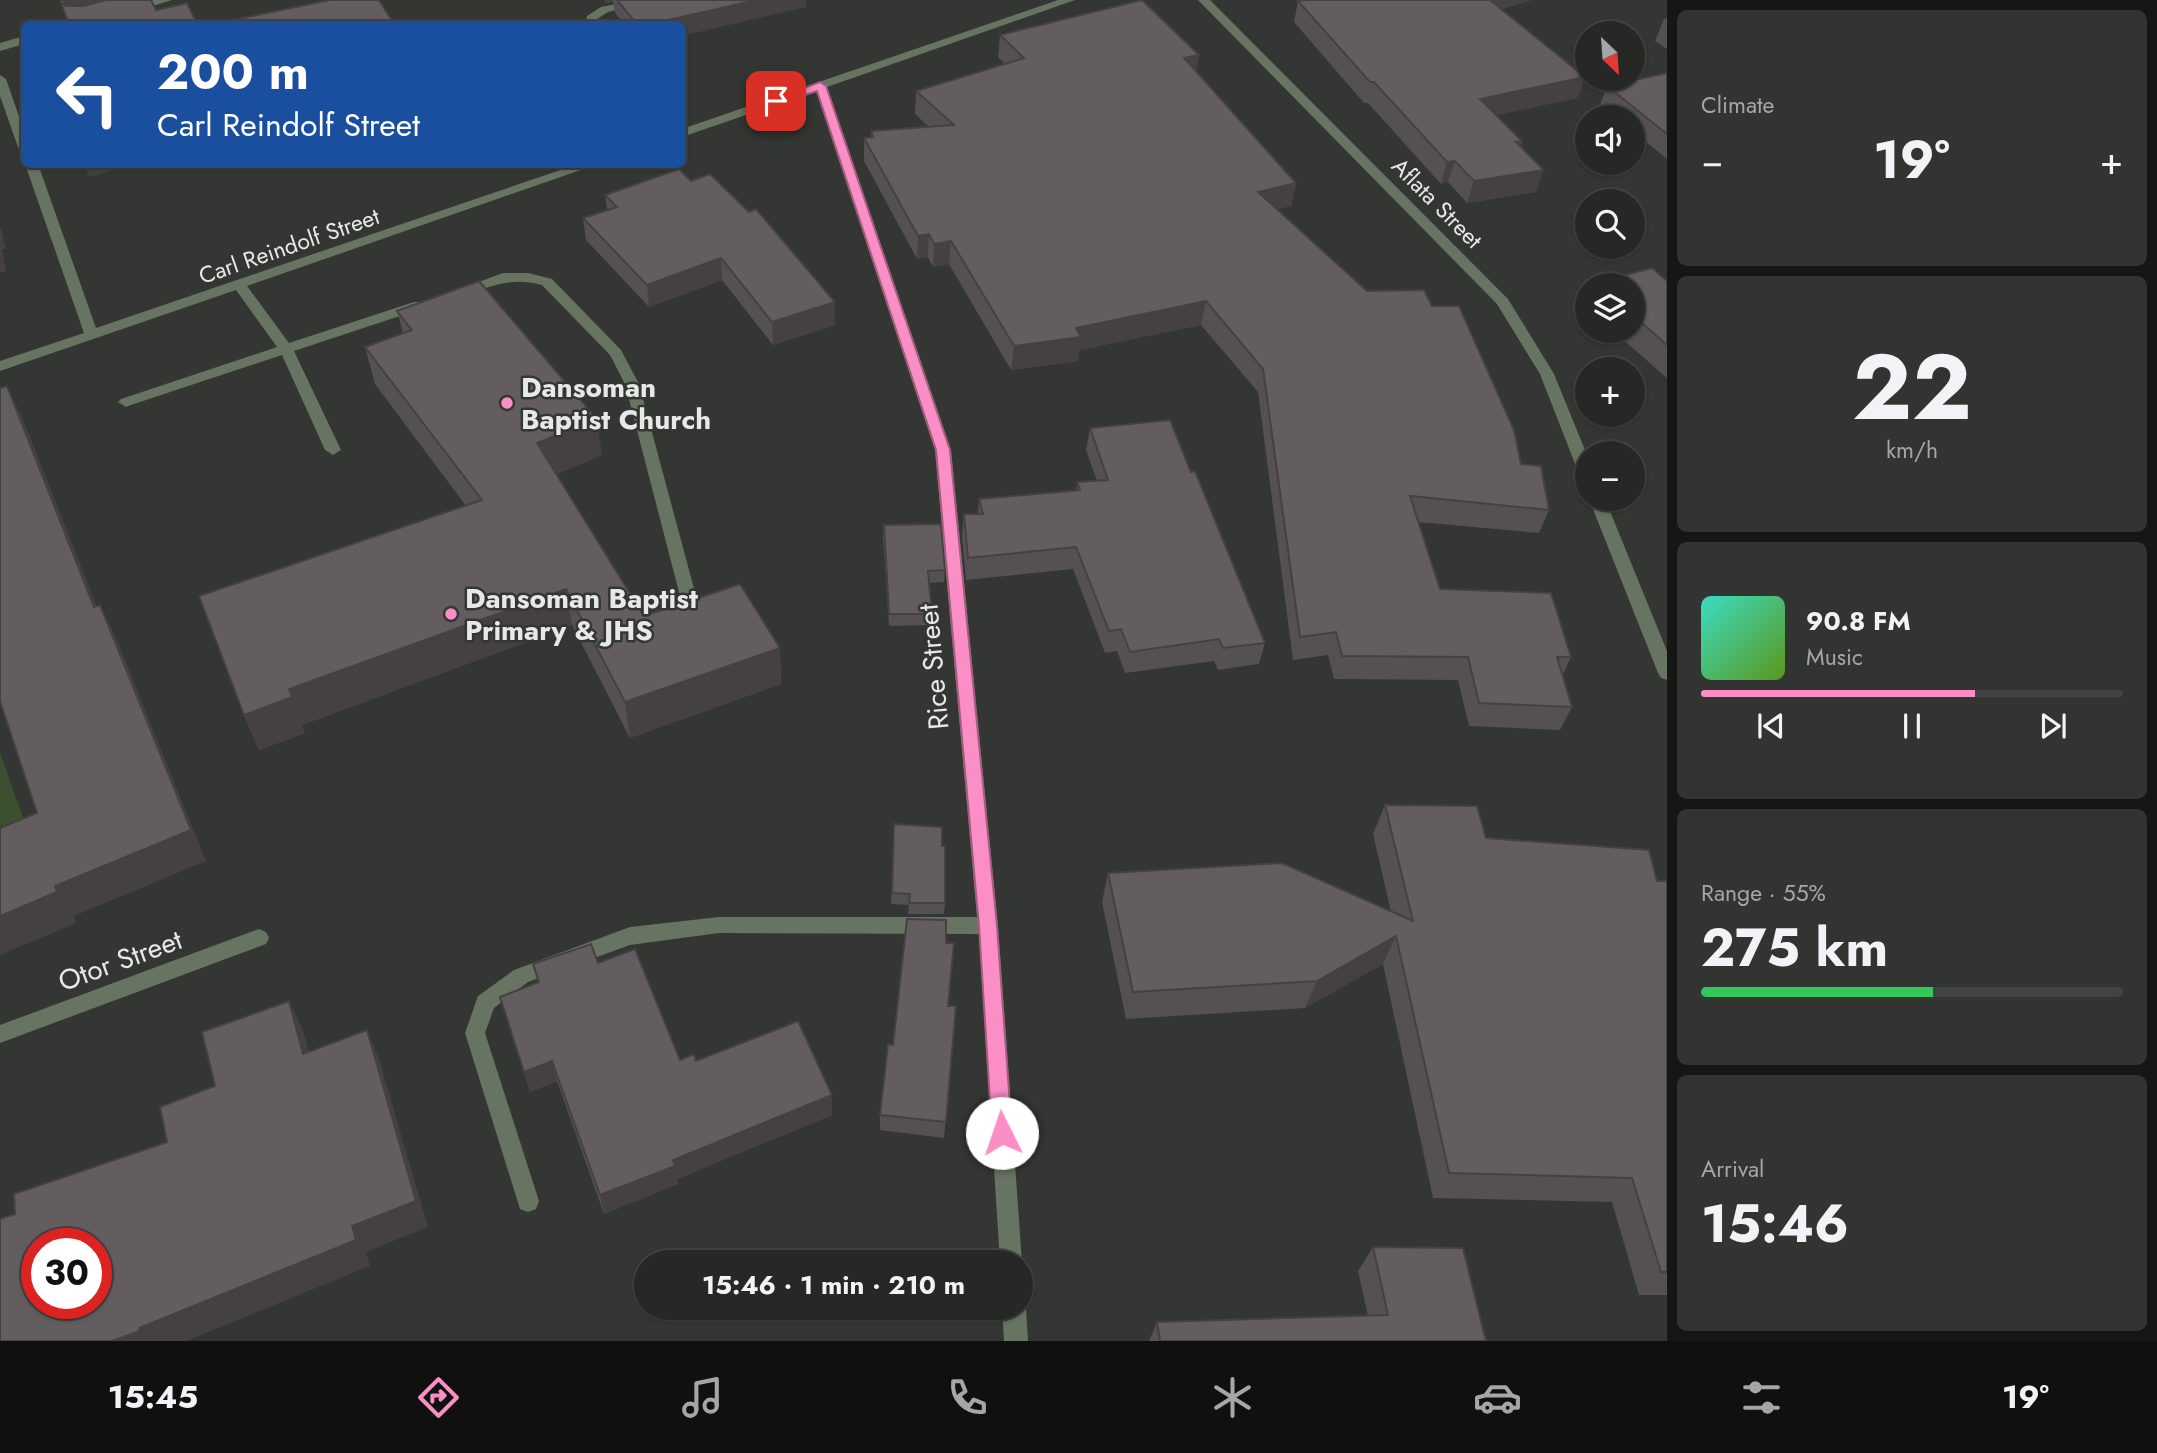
<!DOCTYPE html>
<meta charset="utf-8">
<style>
:root{--surface:#262826;--page:#323432;--text:#f1f3f6;--muted:#a4a6a7;--line:#424443;--accent:#fb8fc5}
body{margin:0;font-family:Jost,sans-serif;background:var(--page);color:var(--text);height:100vh;display:flex;flex-direction:column;font-size:26px;white-space:nowrap}
*{box-sizing:border-box;margin:0}
p{font-size:23px;color:var(--muted)}
.icon{flex:none;width:38px;height:38px;fill:none;stroke:currentColor;stroke-width:2;stroke-linecap:round;stroke-linejoin:round}
.map{position:relative;flex:1;overflow:hidden}
.details{display:flex;flex-direction:column;gap:10px;padding:10px;background:#151615;width:490px}
.details>*{flex:none}
.top-card{position:absolute;left:21px;top:21px;width:665px;height:147px;border-radius:10px;box-shadow:0 2px 5px #0004,0 0 0 2px var(--line);background:#1a4fa0;color:#fff;overflow:hidden}
.needle{width:46px;rotate:155deg}
.buttons{position:absolute;left:1575px;top:21px;display:grid;gap:14px}
.buttons a{display:grid;place-items:center;width:70px;height:70px;border-radius:50%;background:var(--surface);box-shadow:0 2px 5px #0004,0 0 0 2px var(--line);font-size:35px}
.speed{position:absolute;left:21px;top:1228px;display:flex;gap:14px;font-size:35px;font-weight:700;text-align:center}
.speed>*{display:grid;place-content:center;width:91px;height:91px;border-radius:50%;background:var(--surface);box-shadow:0 2px 5px #0004,0 0 0 2px var(--line);line-height:1}
.speed .limit{border:10px solid #d22;background:#fff;color:#111}
.pin{position:absolute;display:grid;place-items:center;width:60px;height:60px;color:#fff;margin:-30px;border-radius:14px;box-shadow:0 4px 10px #0006}
.me{position:absolute;width:77px;margin:-38px;rotate:356deg;stroke-linejoin:round;filter:drop-shadow(0 0 5px #0008)}
.turn{display:flex;align-items:center;gap:24px;height:147px;padding:0 21px;font-size:32px}
.turn .icon{width:91px;height:91px;stroke-width:2.5}
.turn b{display:block;font-size:49px;line-height:60px}
.big{font-size:52px;font-weight:700;line-height:1.1}
.details .widget{flex:1;display:flex;flex-direction:column;justify-content:center;gap:10px;min-width:0;padding:0 24px;border-radius:10px;background:var(--page)}
.details .dial{align-items:center;gap:0}
.dial b{font-size:91px;line-height:1}
.song{display:flex;align-items:center;gap:21px}
.cover{width:84px;height:84px;border-radius:10px;background:linear-gradient(135deg,hsl(170 70% 55%),hsl(90 70% 35%))}
.played{height:7px;border-radius:4px;background:linear-gradient(90deg,var(--accent) 65%,var(--line) 65%)}
.keys{display:flex;justify-content:space-around;direction:ltr}
.heat{display:flex;justify-content:space-between;align-items:center;font-size:38px;direction:ltr}
.charge{height:10px;border-radius:5px;background:linear-gradient(90deg,#34c759 55%,var(--line) 0)}
.trip{position:absolute;left:634px;top:1250px;width:399px;height:70px;border-radius:35px;background:var(--surface);box-shadow:0 2px 5px #0004,0 0 0 2px var(--line);font-weight:700;line-height:70px;text-align:center}
.tab-bar{display:flex;height:112px;justify-content:space-around;align-items:center;background:#0f100f;color:var(--muted)}
.tab-bar .icon{width:49px;height:49px}
.tab-bar .active{color:var(--accent)}
.tab-bar b{font-size:32px;color:var(--text)}
main{display:flex;flex:1;min-height:0}
.map>svg:first-child{display:block}
.green{fill:#3b502e}
.lines{fill:none;stroke-linecap:round;stroke-linejoin:round}
.minor{fill:#687462;fill-rule:evenodd}
.wall{fill:#555053}
.shaded-wall{fill:#454143}
.building{fill:#635d60;stroke:#454143;stroke-width:2;fill-rule:evenodd}
.route{fill:#fb8fc5;stroke:#a35d80;stroke-width:2}
.poi-dot{fill:#fb8fc5;stroke:#333632;stroke-width:2.5}
.labels{text-anchor:middle;stroke-width:5;stroke-linejoin:round;paint-order:stroke}
.far-street-label{font-size:23px;fill:#e7e9e6;stroke:#333632}
.poi-label{font-size:28px;font-weight:bold;fill:#e7e9e6;stroke:#333632;text-anchor:start}
.street-label{font-size:28px;fill:#e7e9e6;stroke:#333632}
</style>
<main>
<div class="map">
<svg width="1667" height="1341" viewBox="0 0 1667 1341">
<rect width="100%" height="100%" fill="#333632"/>
<path class="green" d="M 0,753 L 23,818 L 0,827 Z"/>
<g class="lines">
<g class="minor">
<path d="M 153,0 L 172,0 L 133,12 L 127,9 Z"/>
<path d="M 636,0 L 644,3 L 608,12 L 597,19 L 596,24 L 585,24 L 587,16 L 601,7 Z"/>
<path d="M 1058,0 L 1075,0 L 827,87 L 951,450 L 998,926 L 1022,1262 L 1020,1267 L 1020,1262 L 1000,1262 L 979,934 L 719,933 L 630,945 L 528,982 L 494,1008 L 485,1033 L 539,1201 L 536,1209 L 528,1212 L 520,1209 L 465,1033 L 478,996 L 514,970 L 630,927 L 719,917 L 977,917 L 935,450 L 816,91 L 682,137 L 682,129 Z"/>
<path d="M 1198,0 L 1210,0 L 1508,299 L 1554,374 L 1587,455 L 1587,479 L 1579,474 L 1540,374 L 1497,304 Z"/>
<path d="M 24,36 L 24,44 L 0,51 L 0,43 Z"/>
<path d="M 0,75 L 6,79 L 24,131 L 24,151 L 18,147 L 0,96 Z"/>
<path d="M 25,164 L 38,164 L 96,328 L 578,164 L 598,164 L 247,286 L 289,343 L 414,302 L 424,302 L 426,305 L 424,308 L 294,351 L 341,450 L 333,455 L 325,450 L 282,355 L 131,405 L 126,407 L 118,402 L 121,399 L 277,347 L 236,290 L 0,371 L 0,361 L 84,333 Z"/>
<path d="M 503,273 L 528,273 L 552,279 L 621,350 L 639,384 L 696,596 L 694,600 L 688,602 L 680,596 L 625,384 L 610,355 L 542,285 C 508,276 491,288 459,296 L 452,292 Z"/>
<path d="M 1589,499 L 1605,499 L 1667,651 L 1667,680 L 1661,678 L 1658,673 Z"/>
<path d="M 259,929 L 266,932 L 269,938 L 266,944 L 0,1043 L 0,1025 Z"/>
<path d="M 1020,1298 L 1026,1307 L 1028,1341 L 1004,1341 L 1002,1307 L 1020,1307 Z"/>
</g>
</g>
<g class="wall">
<path d="M 604,0 L 806,0 L 806,7 L 682,24 L 624,24 L 615,13 L 613,2 L 607,3 Z"/>
<path d="M 1304,0 L 1532,0 L 1501,9 L 1585,77 L 1577,98 L 1496,115 L 1522,141 L 1520,146 L 1536,192 L 1467,203 L 1448,182 L 1441,184 L 1368,103 L 1364,103 L 1294,22 L 1298,1 Z"/>
<path d="M 1667,18 L 1667,49 L 1655,41 L 1664,19 Z"/>
<path d="M 1000,35 L 1199,55 L 1196,72 L 1296,183 L 1291,206 L 1277,209 L 1367,291 L 1432,306 L 1521,464 L 1549,510 L 1539,533 L 1418,522 L 1440,589 L 1571,657 L 1563,674 L 1572,707 L 1560,730 L 1469,726 L 1458,680 L 1334,679 L 1328,655 L 1293,660 L 1258,392 L 1201,325 L 1079,350 L 1078,361 L 1011,370 L 949,264 L 933,267 L 928,257 L 917,259 L 864,161 L 864,138 L 871,137 L 871,131 L 929,127 L 915,114 L 916,91 L 1005,64 L 998,57 Z"/>
<path d="M 1667,73 L 1667,159 L 1633,131 L 1633,117 L 1615,117 L 1600,105 L 1607,86 Z"/>
<path d="M 679,169 L 835,325 L 773,345 L 722,280 L 649,307 L 586,240 L 583,218 L 607,210 L 605,195 Z"/>
<path d="M 1667,281 L 1667,378 L 1613,331 L 1633,331 L 1633,285 L 1594,285 L 1595,283 Z"/>
<path d="M 397,311 L 602,455 L 556,474 L 644,616 L 780,648 L 781,684 L 630,738 L 572,625 L 302,725 L 305,733 L 259,750 L 244,715 L 466,506 L 375,384 L 365,347 L 403,333 Z"/>
<path d="M 1090,428 L 1191,472 L 1265,643 L 1259,664 L 1218,670 L 1214,661 L 1125,673 L 1117,651 L 1105,653 L 1073,569 L 966,580 L 962,536 L 964,514 L 978,514 L 979,499 L 1076,490 L 1077,482 L 1097,481 L 1086,450 Z"/>
<path d="M 884,525 L 945,570 L 944,582 L 929,583 L 932,614 L 931,625 L 889,626 L 883,537 Z"/>
<path d="M 1385,805 L 1486,838 L 1657,881 L 1667,881 L 1667,1295 L 1639,1295 L 1612,1202 L 1433,1198 L 1383,964 L 1305,1008 L 1126,1019 L 1102,902 L 1108,873 L 1391,912 L 1373,834 Z"/>
<path d="M 894,824 L 942,846 L 945,903 L 944,914 L 908,914 L 909,905 L 891,904 Z"/>
<path d="M 598,963 L 680,1060 L 696,1061 L 832,1095 L 832,1115 L 677,1179 L 678,1184 L 604,1214 L 557,1081 L 530,1092 L 500,997 L 538,983 L 533,964 Z"/>
<path d="M 948,1006 L 956,1006 L 944,1138 L 880,1130 L 880,1115 L 893,1045 Z"/>
<path d="M 1373,1247 L 1486,1341 L 1149,1341 L 1157,1322 L 1368,1316 L 1358,1271 Z"/>
</g>
<g class="shaded-wall">
<path d="M 70,0 L 144,0 L 72,21 L 63,4 L 65,1 Z"/>
<path d="M 606,0 L 613,0 L 613,2 L 607,3 Z"/>
<path d="M 757,0 L 806,0 L 806,7 L 682,36 L 682,24 L 650,24 Z"/>
<path d="M 1483,0 L 1532,0 L 1478,16 Z"/>
<path d="M 1199,55 L 1195,78 L 1184,58 Z"/>
<path d="M 1585,77 L 1577,98 L 1473,120 L 1480,99 Z"/>
<path d="M 1455,161 L 1448,182 L 1441,184 L 1447,162 Z"/>
<path d="M 84,164 L 139,164 L 89,177 Z"/>
<path d="M 1544,170 L 1536,192 L 1467,203 L 1474,181 Z"/>
<path d="M 1296,183 L 1291,206 L 1253,215 L 1258,192 Z"/>
<path d="M 0,226 L 6,249 L 2,249 L 6,271 L 0,273 Z"/>
<path d="M 929,234 L 928,257 L 917,259 L 918,236 Z"/>
<path d="M 951,241 L 949,264 L 933,267 L 934,244 Z"/>
<path d="M 721,258 L 722,280 L 649,307 L 647,285 Z"/>
<path d="M 1206,301 L 1201,325 L 1079,350 L 1078,361 L 1011,370 L 1014,346 L 1076,328 Z"/>
<path d="M 835,302 L 835,325 L 773,345 L 772,322 Z"/>
<path d="M 7,386 L 23,419 L 110,640 L 94,607 Z"/>
<path d="M 597,419 L 602,455 L 543,480 L 537,443 Z"/>
<path d="M 566,589 L 572,625 L 302,725 L 305,733 L 259,750 L 244,715 L 289,689 Z"/>
<path d="M 100,605 L 116,638 L 206,861 L 74,916 L 76,923 L 0,955 L 0,916 L 55,886 Z"/>
<path d="M 780,648 L 781,684 L 630,738 L 625,702 Z"/>
<path d="M 1396,936 L 1383,964 L 1305,1008 L 1317,981 Z"/>
<path d="M 289,1001 L 303,1030 L 317,1082 L 303,1054 Z"/>
<path d="M 367,1030 L 379,1059 L 428,1227 L 366,1252 L 370,1266 L 186,1341 L 112,1341 L 352,1226 Z"/>
<path d="M 552,1061 L 557,1081 L 530,1092 L 524,1072 Z"/>
<path d="M 832,1095 L 832,1115 L 677,1179 L 678,1184 L 604,1214 L 600,1195 L 673,1160 Z"/>
</g>
<g class="building">
<path d="M 60,0 L 70,0 L 65,1 L 63,4 L 66,6 L 84,6 L 106,0 L 151,0 L 156,10 L 187,3 L 197,24 L 69,24 Z"/>
<path d="M 329,0 L 379,0 L 394,24 L 214,24 Z"/>
<path d="M 617,0 L 757,0 L 650,24 L 637,24 Z"/>
<path d="M 1142,0 L 1199,55 L 1184,58 L 1296,183 L 1258,192 L 1367,291 L 1424,290 L 1432,306 L 1459,306 L 1514,430 L 1521,464 L 1541,466 L 1549,510 L 1410,496 L 1440,589 L 1551,593 L 1571,657 L 1557,657 L 1572,707 L 1479,703 L 1468,657 L 1342,656 L 1336,632 L 1300,637 L 1263,369 L 1206,301 L 1076,328 L 1081,337 L 1014,346 L 951,241 L 934,244 L 929,234 L 918,236 L 864,138 L 873,137 L 871,131 L 954,125 L 916,91 L 1024,58 L 1000,35 Z"/>
<path d="M 1304,0 L 1490,0 L 1585,77 L 1480,99 L 1522,141 L 1516,142 L 1544,170 L 1474,181 L 1455,161 L 1447,162 L 1374,82 L 1370,82 L 1298,1 Z"/>
<path d="M 1667,73 L 1667,134 L 1607,86 Z"/>
<path d="M 679,169 L 691,181 L 710,174 L 749,212 L 756,209 L 835,302 L 772,322 L 721,258 L 647,285 L 583,218 L 617,207 L 605,195 Z"/>
<path d="M 1652,268 L 1667,281 L 1667,345 L 1633,315 L 1633,285 L 1598,285 L 1595,283 Z"/>
<path d="M 479,281 L 597,419 L 537,443 L 644,616 L 740,584 L 780,648 L 625,702 L 566,589 L 289,689 L 292,697 L 244,715 L 199,596 L 482,500 L 365,347 L 412,330 L 397,311 Z"/>
<path d="M 7,386 L 94,607 L 100,605 L 191,830 L 55,886 L 57,892 L 0,916 L 0,828 L 37,813 L 0,701 L 0,388 Z"/>
<path d="M 1170,420 L 1191,472 L 1195,471 L 1265,643 L 1223,648 L 1219,639 L 1130,652 L 1121,629 L 1109,631 L 1076,547 L 968,558 L 964,514 L 983,514 L 979,499 L 1080,490 L 1077,482 L 1108,480 L 1090,428 Z"/>
<path d="M 941,524 L 945,570 L 928,571 L 932,614 L 889,614 L 884,525 Z"/>
<path d="M 1385,805 L 1477,806 L 1486,838 L 1649,850 L 1657,881 L 1667,881 L 1667,1272 L 1661,1272 L 1632,1178 L 1449,1173 L 1396,936 L 1317,981 L 1133,992 L 1108,873 L 1282,863 L 1413,921 Z"/>
<path d="M 894,824 L 942,827 L 942,846 L 945,846 L 945,903 L 909,903 L 910,894 L 892,893 Z"/>
<path d="M 907,919 L 946,920 L 946,943 L 954,943 L 948,1006 L 956,1006 L 946,1122 L 880,1115 L 888,1044 L 893,1045 Z"/>
<path d="M 591,944 L 598,963 L 635,949 L 680,1060 L 694,1054 L 696,1061 L 798,1021 L 832,1095 L 673,1160 L 675,1166 L 600,1195 L 552,1061 L 524,1072 L 500,997 L 539,982 L 533,964 Z"/>
<path d="M 289,1001 L 303,1054 L 367,1030 L 416,1201 L 352,1226 L 356,1240 L 139,1328 L 140,1331 L 112,1341 L 0,1341 L 0,1219 L 15,1214 L 14,1194 L 167,1142 L 160,1107 L 215,1086 L 202,1032 ZM 37,1244 L 96,1244 L 96,1304 L 37,1304 Z"/>
<path d="M 1373,1247 L 1463,1248 L 1486,1341 L 1160,1341 L 1157,1322 L 1388,1315 Z"/>
</g>
<path class="route" d="M 820,82 L 826,86 L 950,450 L 997,926 L 1012,1133 L 1009,1139 L 1002,1142 L 995,1139 L 992,1133 L 979,926 L 936,450 L 817,91 L 776,105 L 770,101 Z"/>
<g class="poi-dot">
<circle cx="507" cy="403" r="7"/>
<circle cx="451" cy="614" r="7"/>
</g>
<g class="labels">
<g class="far-street-label">
<text transform="translate(1437 203) rotate(45)" y="8">Aflata Street</text>
<text transform="translate(289 246) rotate(-19)" y="8">Carl Reindolf Street</text>
</g>
<g class="poi-label">
<text x="521" y="397">Dansoman<tspan x="521" dy="32">Baptist Church</tspan></text>
<text x="465" y="608">Dansoman Baptist<tspan x="465" dy="32">Primary &amp; JHS</tspan></text>
</g>
<g class="street-label">
<text transform="translate(933 667) rotate(-95)" y="10">Rice Street</text>
<text transform="translate(120 960) rotate(-20)" y="10">Otor Street</text>
</g>
</g>
</svg>
<div class="buttons">
<a><svg class="needle" viewBox="-14 -14 28 28"><path d="M0-13l5 13h-10z" fill="#e53935"/><path d="M0 13l5-13h-10z" fill="#a4a6a7"/></svg></a>
<a><svg class="icon" aria-label="sound" viewBox="0 0 24 24"><path d="M4 9h4l5-4v14l-5-4H4zM17 9q2 3 0 6"/></svg></a>
<a><svg class="icon" aria-label="search" viewBox="0 0 24 24"><circle cx="10" cy="10" r="6"/><path d="M15 15l6 6"/></svg></a>
<a><svg class="icon" aria-label="layers" viewBox="0 0 24 24"><path d="M12 4l9 5-9 5-9-5zM3 14l9 5 9-5"/></svg></a>
<a>+</a>
<a>−</a>
</div>
<div class="speed"><div class="limit">30</div></div>
<div class="pin" style="left:776px;top:101px;background:#d93025"><svg class="icon" aria-label="arrive" viewBox="0 0 24 24"><path d="M6 21V4h12l-3 4 3 4H6"/></svg></div>
<svg class="me" style="left:1002px;top:1133px" viewBox="-20 -20 40 40"><circle r="19" fill="#fff"/><path d="M0-13L10 11 0 6-10 11z" fill="#fb8fc5"/></svg>
<div class="trip">15:46 · 1 min · 210 m</div>
<div class="top-card">
<div class="turn"><svg class="icon" aria-label="left" viewBox="0 0 24 24"><path d="M17 20v-9H6M10 6l-5 5 5 5"/></svg><div><b>200 m</b>Carl Reindolf Street</div></div>
</div>
</div>
<section class="details">
<div class="widget"><p>Climate</p>
<div class="heat"><a>−</a><b class="big">19°</b><a>+</a></div>
</div>
<div class="widget dial"><b>22</b><p>km/h</p></div>
<div class="widget">
<div class="song"><i class="cover"></i><div><b>90.8 FM</b><p>Music</p></div></div>
<div class="played"></div>
<div class="keys"><svg class="icon" aria-label="previous" viewBox="0 0 24 24"><path d="M18 5L8 12l10 7zM5 5v14"/></svg><svg class="icon" aria-label="pause" viewBox="0 0 24 24"><path d="M8 5v14M16 5v14"/></svg><svg class="icon" aria-label="next" viewBox="0 0 24 24"><path d="M6 5l10 7-10 7zM19 5v14"/></svg></div>
</div>
<div class="widget"><p>Range · 55%</p><b class="big">275 km</b><div class="charge"></div></div>
<div class="widget"><p>Arrival</p><b class="big">15:46</b></div>
</section>
</main>
<nav class="tab-bar">
<b>15:45</b>
<svg class="icon active" aria-label="directions" viewBox="0 0 24 24"><path d="M12 3l9 9-9 9-9-9zM9 14v-3h6M13 9l2 2-2 2"/></svg>
<svg class="icon" aria-label="music" viewBox="0 0 24 24"><path d="M9 18V5l10-2v13"/><circle cx="6" cy="18" r="3"/><circle cx="16" cy="16" r="3"/></svg>
<svg class="icon" aria-label="phone" viewBox="0 0 24 24"><path d="M5 4h4l2 5-3 2q2 4 5 5l2-3 5 2v4C11 20 4 13 5 4z"/></svg>
<svg class="icon" aria-label="climate" viewBox="0 0 24 24"><path d="M12 3v18M4 7l16 10M4 17L20 7"/></svg>
<svg class="icon" aria-label="car" viewBox="0 0 24 24"><path d="M5 17H2v-5l4-1 3-4h7l3 4 3 1v5h-3M9 17h6M6 11h13"/><circle cx="7" cy="17" r="2"/><circle cx="17" cy="17" r="2"/></svg>
<svg class="icon" aria-label="filters" viewBox="0 0 24 24"><path d="M4 7h16M4 17h16"/><circle cx="9" cy="7" r="2"/><circle cx="15" cy="17" r="2"/></svg>
<b>19°</b>
</nav>
